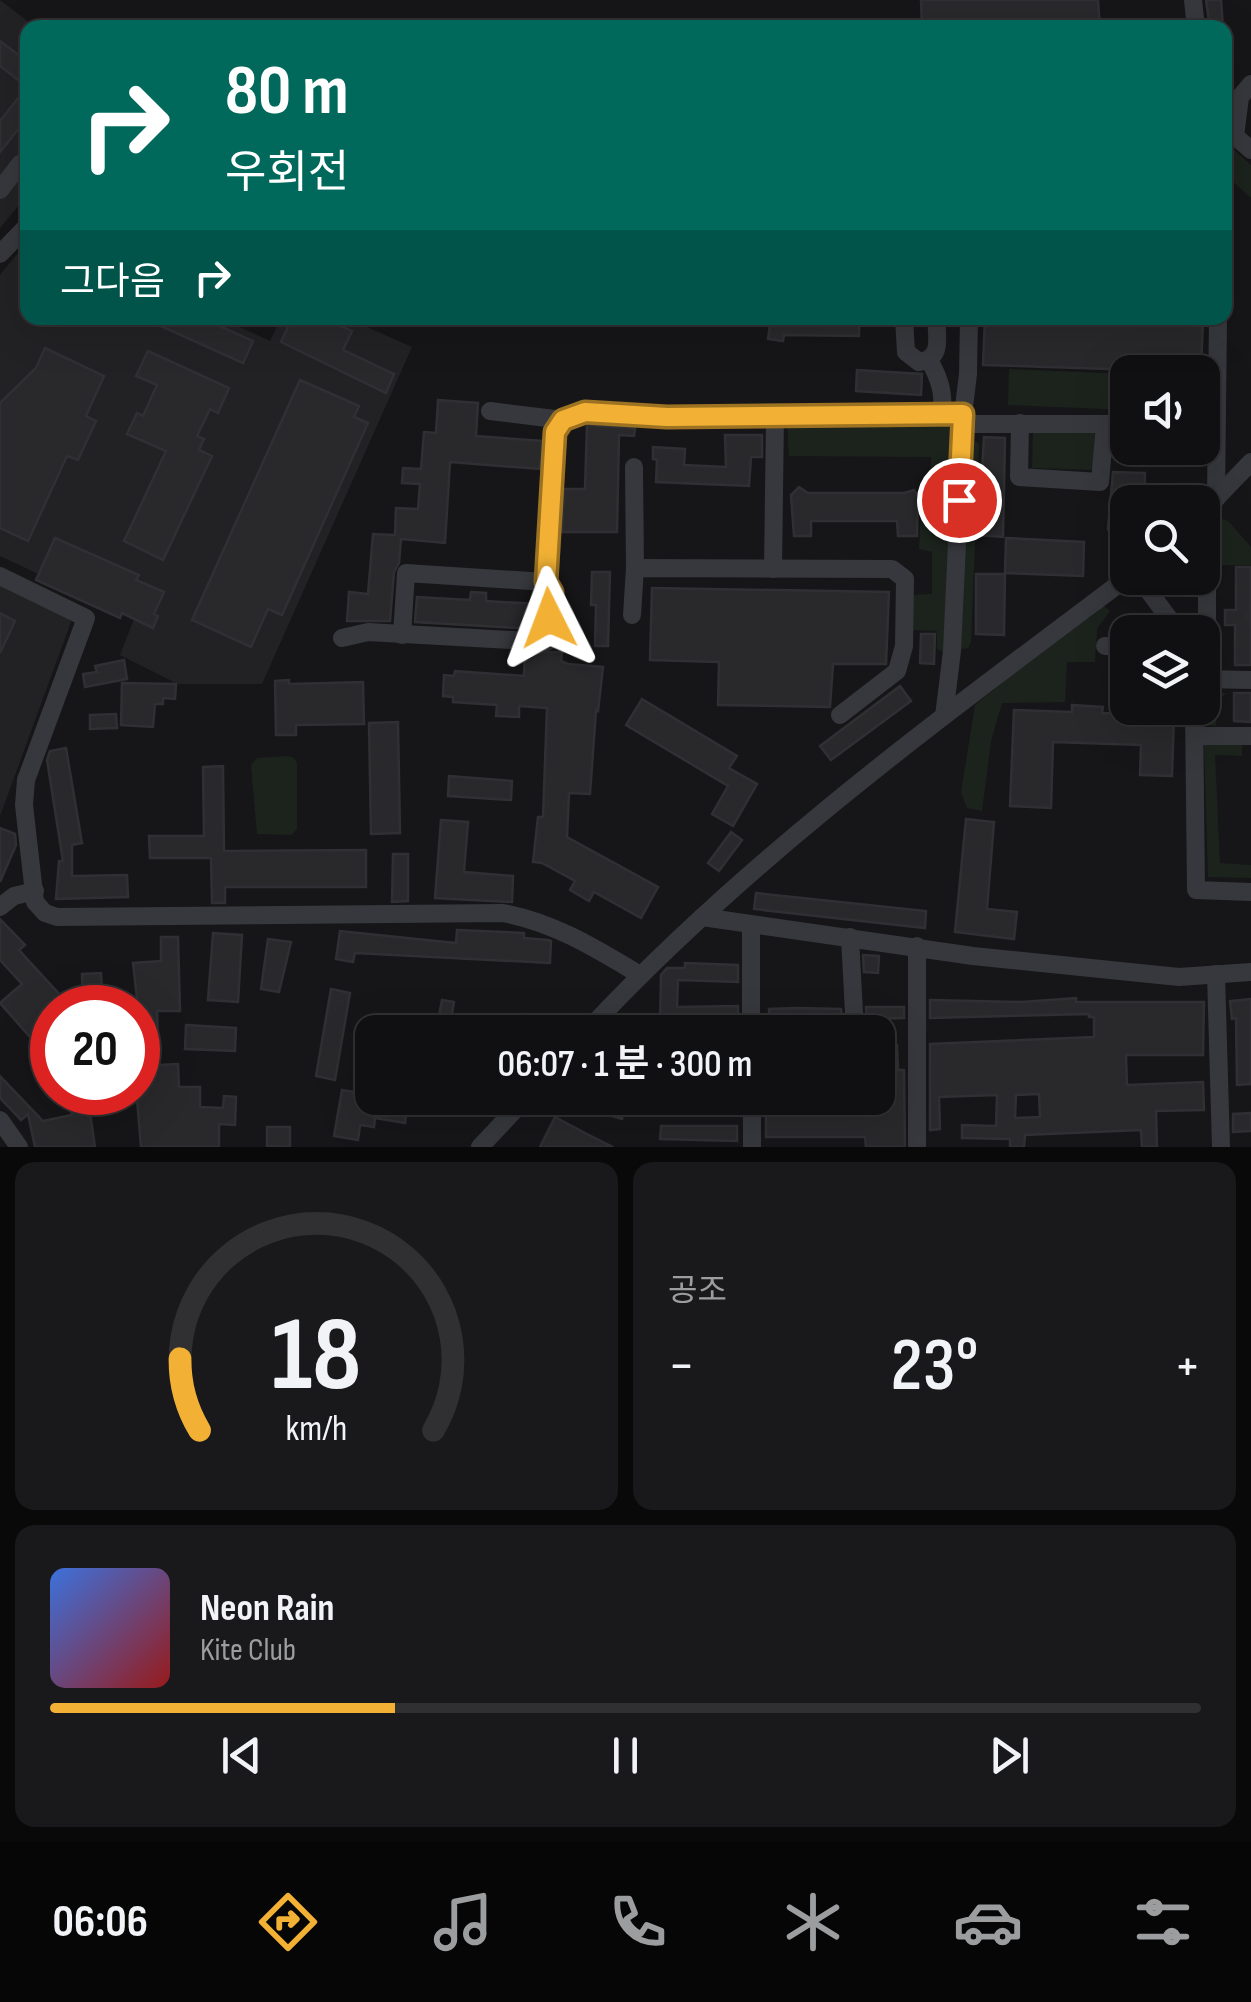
<!DOCTYPE html>
<html lang="ko">
<meta charset="utf-8">
<style>
:root{--surface:#101012;--page:#19191b;--text:#f1f3f6;--muted:#9c9d9f;--line:#303032;--accent:#f2b134}
body{margin:0;font-family:"Sofia Sans Condensed","Noto Sans KR",sans-serif;background:var(--page);color:var(--text);height:100vh;display:flex;flex-direction:column;font-size:38px;white-space:nowrap}
*{box-sizing:border-box;margin:0}
p{font-size:32px;color:var(--muted)}
.icon{flex:none;width:55px;height:55px;fill:none;stroke:currentColor;stroke-width:2;stroke-linecap:round;stroke-linejoin:round}
.map{position:relative;height:1147px;overflow:hidden}
.panel{display:flex;flex-direction:column;gap:15px;padding:15px;background:#09090a;flex:1}
.panel>*{flex:none}
.hud{position:absolute;left:20px;top:20px;width:1212px;height:305px;border-radius:20px;box-shadow:0 10px 40px #0002,0 0 0 2px var(--line);background:#00695c;color:#fff;overflow:hidden}
.buttons{position:absolute;left:1110px;top:355px;display:grid;gap:20px}
.buttons a{display:grid;place-items:center;width:110px;height:110px;border-radius:20px;background:var(--surface);box-shadow:0 10px 40px #0002,0 0 0 2px var(--line);font-size:50px}
.speed{position:absolute;left:30px;top:985px;display:flex;gap:20px;font-size:50px;font-weight:700;text-align:center}
.speed>*{display:grid;place-content:center;width:130px;height:130px;border-radius:50%;background:var(--surface);box-shadow:0 10px 40px #0002,0 0 0 2px var(--line);line-height:1}
.speed .limit{border:15px solid #d22;background:#fff;color:#111}
.pin{position:absolute;display:grid;place-items:center;width:85px;height:85px;color:#fff;margin:-42px;border:5px solid #fff;border-radius:50%;box-shadow:0 2px 10px #0007}
.me{position:absolute;width:110px;margin:-55px;rotate:357deg;stroke-linejoin:round;filter:drop-shadow(0 0 8px #0008)}
.turn{display:flex;align-items:center;gap:35px;height:210px;padding:0 40px;font-size:45px}
.turn .icon{width:130px;height:130px;stroke-width:2.5}
.turn b{display:block;font-size:70px;line-height:85px}
.then{display:flex;align-items:center;height:95px;padding:0 40px;background:#0003;gap:20px;font-size:38px}
.big{font-size:75px;font-weight:600;line-height:1.1}
.panel .tile{flex:1;display:flex;flex-direction:column;justify-content:center;gap:15px;min-width:0;padding:0 35px;border-radius:20px;background:var(--page)}
.panel .dial{align-items:center;gap:0}
.dial svg{height:260px;overflow:visible;fill:none;stroke:var(--line);stroke-width:7;stroke-linecap:round;text-anchor:middle}
.dial text{fill:var(--text);stroke:none}
.song{display:flex;align-items:center;gap:30px}
.cover{width:120px;height:120px;border-radius:15px;background:linear-gradient(135deg,hsl(220 70% 55%),hsl(0 70% 35%))}
.played{height:10px;border-radius:5px;background:linear-gradient(90deg,var(--accent) 30%,var(--line) 30%)}
.keys{display:flex;justify-content:space-around;direction:ltr}
.heat{display:flex;justify-content:space-between;align-items:center;font-size:55px;direction:ltr}
.panel .tiles{flex:1;display:grid;gap:15px;grid-template-columns:1fr 1fr}
.tile:last-child{grid-column:span 2}
.trip{position:absolute;left:355px;top:1015px;width:540px;height:100px;border-radius:20px;background:var(--surface);box-shadow:0 10px 40px #0002,0 0 0 2px var(--line);font-weight:600;line-height:100px;text-align:center}
.tabs{display:flex;height:160px;justify-content:space-around;align-items:center;background:#060607;color:var(--muted)}
.tabs .icon{width:70px;height:70px}
.tabs .current{color:var(--accent)}
.tabs b{font-size:45px;color:var(--text)}
.map>svg:first-child{display:block}
.built{fill:#222225}
.green{fill:#1c231d}
.building{fill:#29292c;stroke:#303034;stroke-width:2.5;fill-rule:evenodd}
.lines{fill:none;stroke-linecap:round;stroke-linejoin:round}
.minor{stroke:#37383d;stroke-width:18}
.route-casing{stroke:#9d7322;stroke-width:25}
.route{stroke:#f2b134;stroke-width:18}
</style>
<div class="map">
<svg width="1251" height="1147" viewBox="0 0 1251 1147">
<rect width="100%" height="100%" fill="#161618"/>
<g class="built">
<path d="M 0,0 L 35,27 L 28,28 L 27,195 L 0,228 Z"/>
<path d="M 26,243 L 28,318 L 220,318 L 270,341 L 281,318 L 347,318 L 412,347 L 262,684 L 178,684 L 120,655 L 134,619 L 0,556 L 0,275 Z"/>
<path d="M 0,584 L 66,615 L 71,622 L 0,816 Z"/>
</g>
<g class="green">
<path d="M 1225,142 L 1251,165 L 1251,198 L 1225,174 Z"/>
<path d="M 1009,369 L 1127,374 L 1127,410 L 1008,405 Z"/>
<path d="M 787,421 L 937,422 L 952,429 L 956,438 L 944,652 L 937,649 L 937,631 L 912,630 L 911,595 L 932,594 L 932,552 L 919,549 L 922,491 L 931,489 L 931,457 L 789,456 Z"/>
<path d="M 1033,430 L 1095,432 L 1094,470 L 1032,468 Z"/>
<path d="M 969,438 L 979,444 L 971,642 L 968,648 L 961,649 L 957,641 Z"/>
<path d="M 1214,516 L 1228,521 L 1251,547 L 1251,565 L 1203,565 L 1202,528 Z"/>
<path d="M 1101,603 L 1110,611 L 1097,629 L 1095,662 L 1067,662 L 1065,702 L 1002,703 L 991,741 L 982,811 L 967,808 L 961,792 L 975,705 Z"/>
<path d="M 1116,664 L 1127,664 L 1127,696 L 1118,696 L 1112,689 Z"/>
<path d="M 1207,691 L 1226,693 L 1218,701 L 1216,726 L 1208,725 L 1204,704 Z"/>
<path d="M 1204,742 L 1242,743 L 1242,756 L 1215,755 L 1220,863 L 1251,865 L 1251,878 L 1208,877 Z"/>
<path d="M 287,756 L 294,758 L 297,763 L 297,829 L 291,835 L 257,834 L 251,765 L 257,758 Z"/>
</g>
<g class="building">
<path d="M 921,0 L 1098,0 L 1100,28 L 922,28 Z"/>
<path d="M 1206,0 L 1221,0 L 1223,28 L 1210,28 Z"/>
<path d="M 0,41 L 28,62 L 28,117 L 0,152 L 0,121 L 27,87 L 0,66 Z"/>
<path d="M 143,318 L 202,318 L 253,341 L 243,363 Z"/>
<path d="M 292,318 L 323,318 L 352,331 L 343,350 L 394,374 L 386,393 L 281,342 Z"/>
<path d="M 771,318 L 859,318 L 859,336 L 784,335 L 783,341 L 768,339 Z"/>
<path d="M 985,318 L 1203,318 L 1201,372 L 983,365 Z"/>
<path d="M 45,348 L 104,376 L 86,416 L 96,421 L 78,460 L 67,456 L 28,541 L 0,528 L 0,403 L 36,368 Z"/>
<path d="M 148,351 L 229,388 L 218,413 L 210,409 L 197,436 L 204,439 L 199,450 L 212,456 L 163,560 L 124,541 L 166,451 L 127,434 L 137,413 L 143,416 L 157,385 L 136,376 Z"/>
<path d="M 857,370 L 922,374 L 921,395 L 856,391 Z"/>
<path d="M 300,380 L 359,406 L 354,417 L 368,423 L 282,615 L 268,609 L 251,647 L 192,620 Z"/>
<path d="M 438,400 L 478,403 L 476,436 L 542,441 L 540,469 L 450,462 L 445,543 L 401,539 L 399,563 L 394,572 L 390,621 L 347,621 L 349,592 L 368,594 L 373,534 L 395,535 L 396,508 L 418,509 L 420,484 L 402,483 L 403,468 L 421,469 L 424,432 L 436,433 Z"/>
<path d="M 587,425 L 635,428 L 634,436 L 619,435 L 617,532 L 562,532 L 564,489 L 585,489 Z"/>
<path d="M 725,435 L 762,435 L 762,457 L 751,457 L 749,486 L 656,482 L 657,460 L 653,459 L 653,447 L 685,449 L 684,465 L 726,467 Z"/>
<path d="M 984,437 L 1005,438 L 1003,537 L 978,535 Z"/>
<path d="M 1113,472 L 1145,473 L 1144,502 L 1128,502 L 1128,530 L 1108,529 Z"/>
<path d="M 799,487 L 808,493 L 904,493 L 914,490 L 918,496 L 917,536 L 898,536 L 897,521 L 811,521 L 811,536 L 794,536 L 791,495 Z"/>
<path d="M 55,538 L 139,575 L 136,580 L 164,592 L 154,614 L 158,616 L 153,628 L 122,613 L 120,618 L 36,580 Z"/>
<path d="M 1006,538 L 1084,542 L 1083,576 L 1005,573 Z"/>
<path d="M 1236,567 L 1251,567 L 1251,665 L 1235,665 L 1235,625 L 1225,625 L 1225,610 L 1236,610 Z"/>
<path d="M 592,572 L 610,572 L 608,646 L 595,646 L 596,605 L 591,605 Z"/>
<path d="M 976,574 L 1005,574 L 1004,635 L 976,634 Z"/>
<path d="M 652,588 L 889,592 L 886,664 L 833,664 L 830,707 L 718,705 L 719,662 L 650,660 Z"/>
<path d="M 471,592 L 486,593 L 486,601 L 538,604 L 536,629 L 415,622 L 417,597 L 470,600 Z"/>
<path d="M 0,613 L 15,621 L 0,653 Z"/>
<rect x="1119" y="621" width="35" height="11"/>
<path d="M 921,634 L 935,634 L 934,664 L 920,663 Z"/>
<path d="M 554,652 L 562,652 L 561,661 L 568,664 L 603,667 L 598,711 L 596,710 L 590,794 L 569,793 L 567,837 L 658,887 L 641,918 L 594,892 L 589,901 L 570,890 L 575,881 L 542,863 L 533,862 L 538,817 L 543,817 L 547,708 L 519,706 L 519,717 L 496,716 L 497,705 L 453,702 L 453,697 L 443,696 L 444,675 L 454,676 L 455,671 L 524,676 L 525,653 Z"/>
<path d="M 124,660 L 127,679 L 85,687 L 83,674 L 97,672 L 95,666 Z"/>
<path d="M 289,680 L 289,684 L 363,682 L 364,724 L 296,725 L 296,735 L 276,735 L 275,681 Z"/>
<path d="M 122,683 L 176,684 L 175,699 L 163,698 L 163,704 L 155,704 L 153,727 L 121,725 Z"/>
<path d="M 900,686 L 911,701 L 831,760 L 820,746 Z"/>
<path d="M 1234,693 L 1251,693 L 1251,722 L 1234,721 Z"/>
<path d="M 642,699 L 737,756 L 729,768 L 757,784 L 733,826 L 712,814 L 728,786 L 626,725 Z"/>
<path d="M 1072,705 L 1103,707 L 1102,713 L 1174,716 L 1172,776 L 1140,775 L 1141,745 L 1053,742 L 1051,808 L 1010,806 L 1014,710 L 1072,712 Z"/>
<path d="M 116,714 L 117,728 L 90,729 L 90,715 Z"/>
<path d="M 398,722 L 400,833 L 371,834 L 369,723 Z"/>
<path d="M 66,748 L 82,843 L 72,845 L 72,876 L 127,875 L 128,897 L 56,899 L 59,861 L 63,861 L 47,760 L 50,751 Z"/>
<path d="M 223,766 L 224,851 L 366,850 L 366,887 L 225,887 L 225,903 L 212,903 L 211,858 L 150,858 L 149,836 L 204,836 L 203,767 Z"/>
<path d="M 449,776 L 512,781 L 511,800 L 448,796 Z"/>
<path d="M 966,819 L 994,822 L 987,909 L 1017,912 L 1014,939 L 955,932 Z"/>
<path d="M 441,820 L 468,822 L 464,872 L 513,876 L 512,902 L 435,898 Z"/>
<path d="M 0,828 L 15,834 L 16,845 L 0,882 Z"/>
<path d="M 731,832 L 742,840 L 719,871 L 708,863 Z"/>
<path d="M 393,854 L 408,854 L 408,901 L 392,902 Z"/>
<path d="M 756,893 L 926,911 L 925,928 L 754,909 Z"/>
<path d="M 0,919 L 25,945 L 19,950 L 72,1008 L 52,1008 L 52,1062 L 0,1003 L 22,984 L 0,960 Z"/>
<path d="M 457,930 L 524,933 L 524,938 L 548,940 L 551,941 L 550,963 L 355,953 L 353,962 L 336,959 L 340,931 L 456,943 Z"/>
<path d="M 213,933 L 242,935 L 238,1002 L 208,1000 Z"/>
<path d="M 161,937 L 178,937 L 180,1011 L 157,1011 L 159,1065 L 178,1064 L 179,1087 L 200,1087 L 200,1107 L 223,1108 L 224,1096 L 236,1097 L 235,1125 L 219,1124 L 219,1147 L 141,1147 L 137,1099 L 138,1008 L 133,963 L 161,961 Z"/>
<path d="M 268,939 L 291,942 L 279,992 L 261,989 Z"/>
<path d="M 863,955 L 879,956 L 878,973 L 864,972 Z"/>
<path d="M 685,963 L 738,965 L 738,982 L 678,980 L 677,1007 L 738,1006 L 738,1025 L 660,1023 L 661,975 L 667,968 L 685,968 Z"/>
<path d="M 101,973 L 103,1008 L 83,1008 L 82,974 Z"/>
<path d="M 331,989 L 350,993 L 335,1080 L 316,1076 Z"/>
<path d="M 1076,998 L 1076,1002 L 1204,1002 L 1203,1055 L 1126,1055 L 1127,1085 L 1203,1082 L 1204,1110 L 1156,1111 L 1157,1147 L 1142,1147 L 1141,1130 L 1025,1135 L 1024,1147 L 1010,1147 L 1010,1139 L 962,1138 L 962,1125 L 996,1126 L 997,1095 L 939,1097 L 940,1129 L 930,1130 L 930,1044 L 1094,1037 L 1094,1017 L 1089,1017 L 1089,1014 L 930,1018 L 930,1000 L 1022,1002 ZM 1039,1094 L 1040,1117 L 1015,1118 L 1016,1095 Z"/>
<path d="M 1251,999 L 1251,1084 L 1237,1085 L 1236,1018 L 1232,1019 L 1230,1001 Z"/>
<path d="M 442,1000 L 454,1002 L 449,1032 L 436,1032 Z"/>
<path d="M 866,1007 L 904,1007 L 904,1018 L 867,1019 Z"/>
<path d="M 797,1008 L 841,1009 L 842,1023 L 770,1025 L 769,1009 Z"/>
<path d="M 522,1014 L 542,1016 L 541,1032 L 520,1032 Z"/>
<path d="M 186,1025 L 236,1028 L 235,1051 L 185,1049 Z"/>
<path d="M 897,1045 L 898,1070 L 904,1070 L 905,1147 L 866,1147 L 865,1137 L 766,1137 L 766,1098 L 878,1098 L 878,1046 Z"/>
<path d="M 0,1076 L 43,1121 L 72,1115 L 70,1102 L 88,1099 L 95,1147 L 35,1147 L 28,1114 L 21,1120 L 0,1098 Z"/>
<path d="M 342,1090 L 408,1101 L 405,1123 L 375,1118 L 374,1127 L 360,1125 L 358,1140 L 334,1136 Z"/>
<path d="M 590,1098 L 628,1098 L 622,1119 L 587,1109 Z"/>
<path d="M 1251,1113 L 1251,1131 L 1233,1132 L 1233,1114 Z"/>
<path d="M 555,1117 L 587,1134 L 613,1147 L 540,1147 Z"/>
<path d="M 661,1126 L 737,1126 L 737,1141 L 660,1139 Z"/>
<path d="M 267,1127 L 290,1127 L 290,1147 L 267,1146 Z"/>
</g>
<g class="lines">
<g class="minor">
<path d="M 1193,0 L 1196,28"/>
<path d="M 1251,84 L 1240,97 L 1235,136 L 1251,150"/>
<path d="M 0,190 L 20,164"/>
<path d="M 0,254 L 28,225"/>
<path d="M 904,318 L 906,352 L 919,362 C 943,359 937,337 936,318"/>
<path d="M 929,360 C 940,379 944,393 942,415"/>
<path d="M 490,411 L 563,420"/>
<path d="M 963,415 L 968,374 L 969,318"/>
<path d="M 1020,423 L 1019,477 L 1100,482 L 1105,424"/>
<path d="M 963,424 L 1128,424"/>
<path d="M 634,467 L 635,568"/>
<path d="M 1216,499 L 1218,318"/>
<path d="M 1202,513 L 1251,462"/>
<path d="M 773,569 L 775,416"/>
<path d="M 0,576 L 86,618 L 26,780 L 24,805 L 35,902 L 45,913 L 57,917 L 503,913 C 555,923 595,948 640,975"/>
<path d="M 1139,578 L 1179,632"/>
<path d="M 632,615 L 635,568 L 892,569 L 905,579 L 904,646 L 897,671 L 840,715"/>
<path d="M 402,635 L 406,573 L 546,582 L 555,432 L 563,420 L 585,412 L 667,417 L 963,415 L 952,651 L 944,716"/>
<path d="M 342,638 L 368,632 L 547,642 L 552,593 L 546,582"/>
<path d="M 1202,643 L 1207,630 L 1207,573"/>
<path d="M 1105,646 L 1128,647"/>
<path d="M 1202,679 L 1251,680"/>
<path d="M 1194,708 L 1196,890 L 1251,892"/>
<path d="M 1195,736 L 1251,736"/>
<path d="M 0,907 L 14,896 L 35,891"/>
<path d="M 702,917 L 973,956 L 1179,977 L 1251,972"/>
<path d="M 751,926 L 751,1032"/>
<path d="M 850,937 L 855,1032"/>
<path d="M 917,946 L 917,1145"/>
<path d="M 1216,974 L 1221,1147"/>
<path d="M 586,1032 C 747,859 939,719 1128,577"/>
<path d="M 752,1098 L 752,1147"/>
<path d="M 0,1120 L 19,1147"/>
<path d="M 480,1147 L 526,1098"/>
</g>
</g>
<g class="lines">
<defs>
<path id="route" d="M 549,618 L 552,592 L 546,582 L 555,432 L 563,420 L 585,412 L 667,417 L 963,414 L 959,500"/>
</defs>
<use href="#route" class="route-casing"/>
<use href="#route" class="route"/>
</g>
</svg>
<div class="buttons">
<a><svg class="icon" aria-label="sound" viewBox="0 0 24 24"><path d="M4 9h4l5-4v14l-5-4H4zM17 9q2 3 0 6"/></svg></a>
<a><svg class="icon" aria-label="search" viewBox="0 0 24 24"><circle cx="10" cy="10" r="6"/><path d="M15 15l6 6"/></svg></a>
<a><svg class="icon" aria-label="layers" viewBox="0 0 24 24"><path d="M12 4l9 5-9 5-9-5zM3 14l9 5 9-5"/></svg></a>
</div>
<div class="speed"><div class="limit">20</div></div>
<div class="pin" style="left:959px;top:500px;background:#d93025"><svg class="icon" aria-label="arrive" viewBox="0 0 24 24"><path d="M6 21V4h12l-3 4 3 4H6"/></svg></div>
<svg class="me" style="left:549px;top:618px" viewBox="-20 -20 40 40"><path d="M0-17L14 15 0 8-14 15z" fill="#f2b134" stroke="#fff" stroke-width="4"/></svg>
<div class="trip">06:07 · 1 분 · 300 m</div>
<div class="hud">
<div class="turn"><svg class="icon" aria-label="right" viewBox="0 0 24 24"><path d="M7 20v-9h11M14 6l5 5-5 5"/></svg><div><b>80 m</b>우회전</div></div>
<div class="then">그다음<svg class="icon" aria-label="right" viewBox="0 0 24 24"><path d="M7 20v-9h11M14 6l5 5-5 5"/></svg></div>
</div>
</div>
<section class="panel">
<div class="tiles">
<div class="tile dial"><svg viewBox="0 0 100 80">
<path d="M14 69A42 42 0 1 1 86 69"/>
<path d="M14 69A42 42 0 0 1 8 47" stroke="#f2b134"/>
<text x="50" y="56" font-size="32" font-weight="700">18</text>
<text x="50" y="72" font-size="11">km/h</text>
</svg></div>
<div class="tile"><p>공조</p>
<div class="heat"><a>−</a><b class="big">23°</b><a>+</a></div>
</div>
<div class="tile">
<div class="song"><i class="cover"></i><div><b>Neon Rain</b><p>Kite Club</p></div></div>
<div class="played"></div>
<div class="keys"><svg class="icon" aria-label="previous" viewBox="0 0 24 24"><path d="M18 5L8 12l10 7zM5 5v14"/></svg><svg class="icon" aria-label="pause" viewBox="0 0 24 24"><path d="M8 5v14M16 5v14"/></svg><svg class="icon" aria-label="next" viewBox="0 0 24 24"><path d="M6 5l10 7-10 7zM19 5v14"/></svg></div>
</div>
</div>
</section>
<nav class="tabs">
<b>06:06</b>
<svg class="icon current" aria-label="directions" viewBox="0 0 24 24"><path d="M12 3l9 9-9 9-9-9zM9 14v-3h6M13 9l2 2-2 2"/></svg>
<svg class="icon" aria-label="music" viewBox="0 0 24 24"><path d="M9 18V5l10-2v13"/><circle cx="6" cy="18" r="3"/><circle cx="16" cy="16" r="3"/></svg>
<svg class="icon" aria-label="phone" viewBox="0 0 24 24"><path d="M5 4h4l2 5-3 2q2 4 5 5l2-3 5 2v4C11 20 4 13 5 4z"/></svg>
<svg class="icon" aria-label="climate" viewBox="0 0 24 24"><path d="M12 3v18M4 7l16 10M4 17L20 7"/></svg>
<svg class="icon" aria-label="car" viewBox="0 0 24 24"><path d="M5 17H2v-5l4-1 3-4h7l3 4 3 1v5h-3M9 17h6M6 11h13"/><circle cx="7" cy="17" r="2"/><circle cx="17" cy="17" r="2"/></svg>
<svg class="icon" aria-label="filters" viewBox="0 0 24 24"><path d="M4 7h16M4 17h16"/><circle cx="9" cy="7" r="2"/><circle cx="15" cy="17" r="2"/></svg>
</nav>
